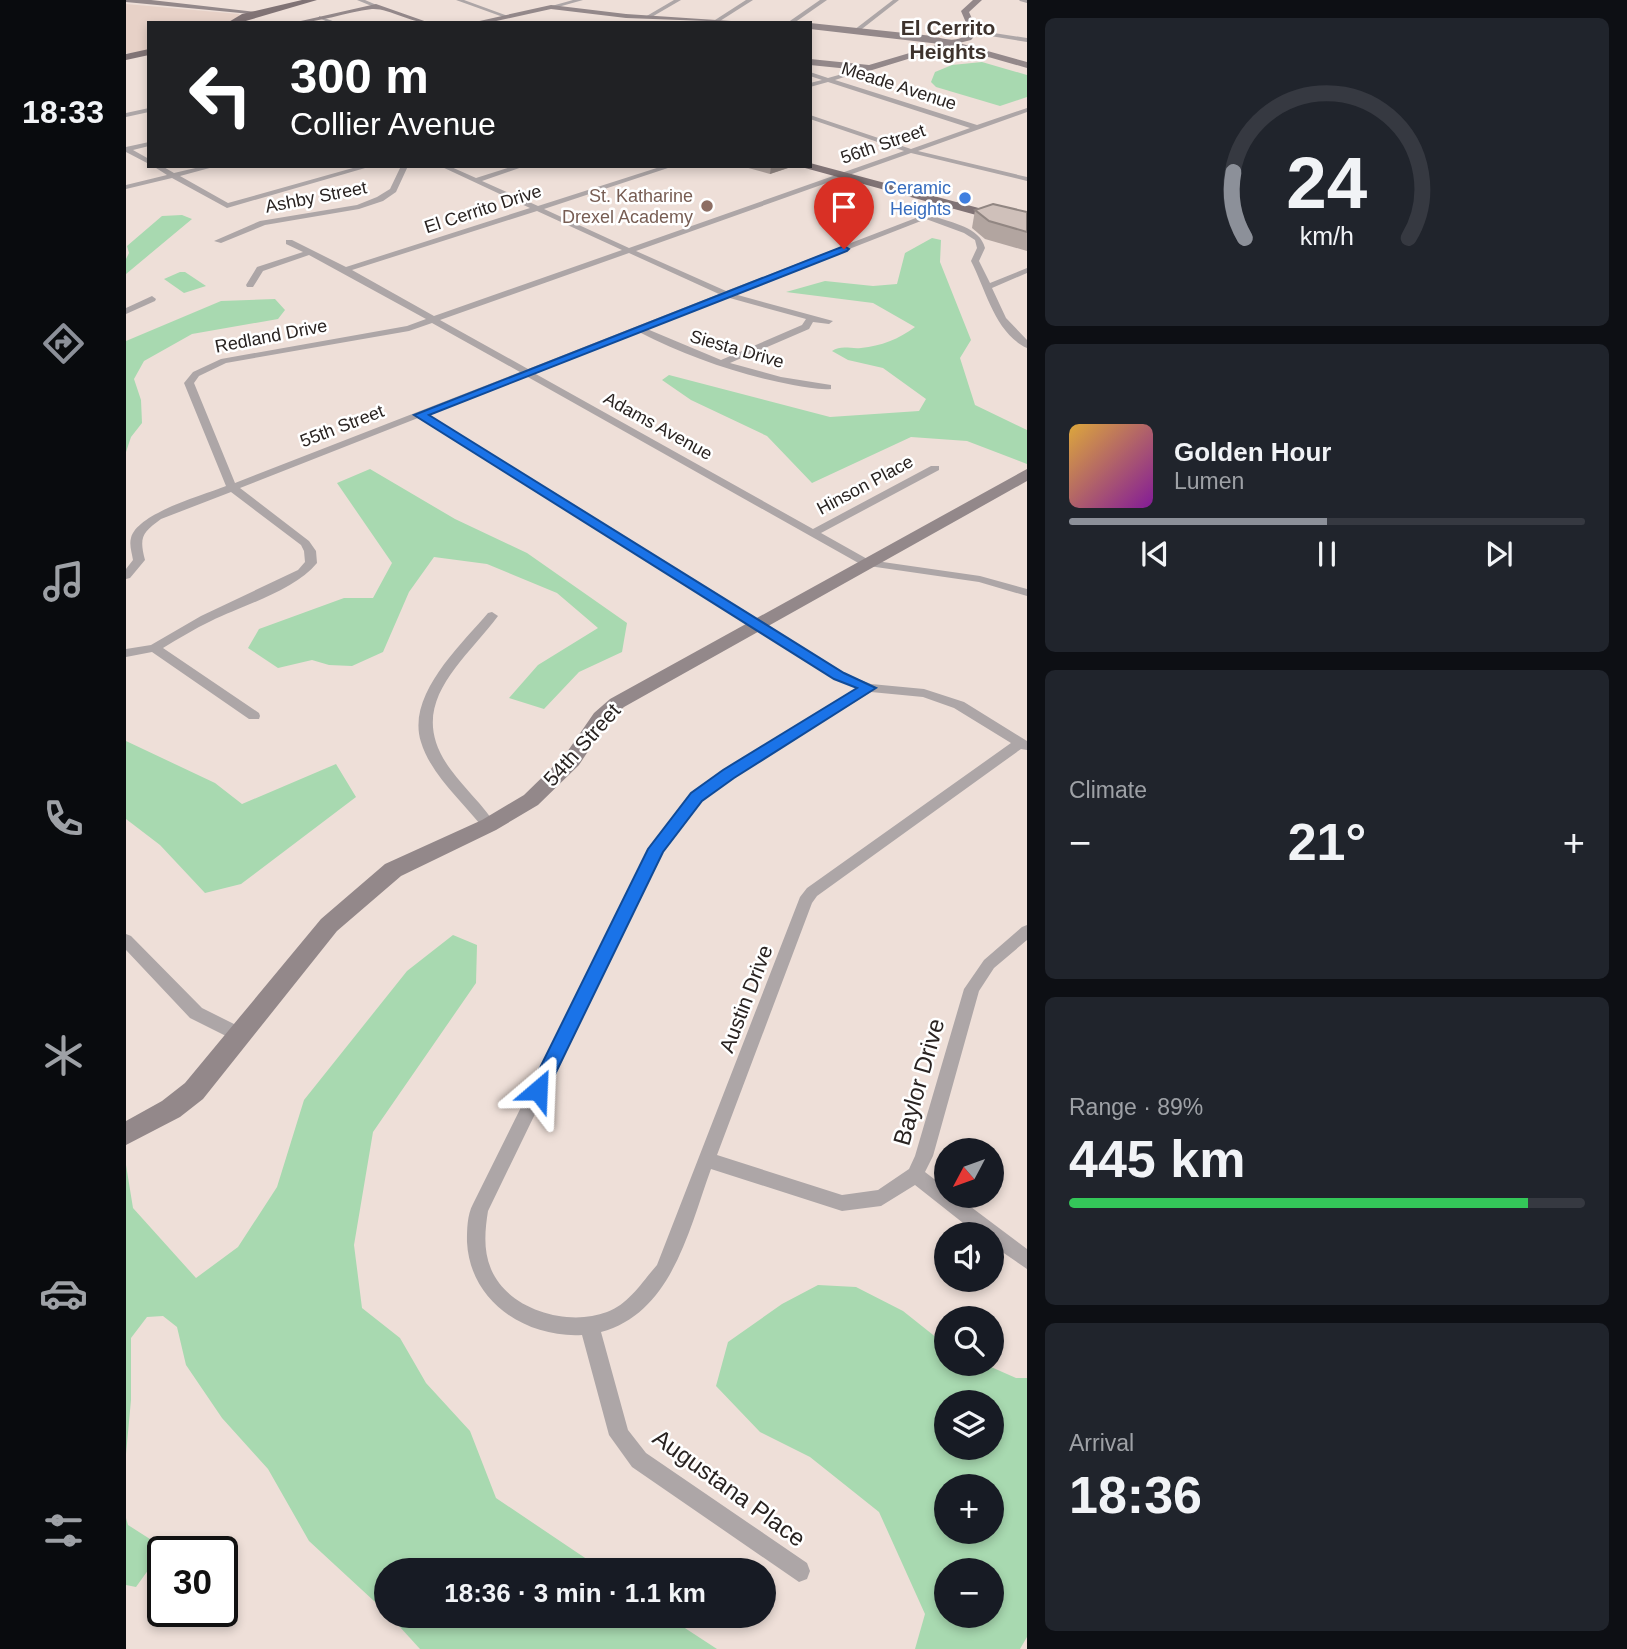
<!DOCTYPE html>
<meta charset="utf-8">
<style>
:root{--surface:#171b24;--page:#20242c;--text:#f1f3f6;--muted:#9ea1a6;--line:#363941;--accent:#8c9099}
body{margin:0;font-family:Arial,sans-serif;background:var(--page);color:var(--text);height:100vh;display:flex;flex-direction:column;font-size:26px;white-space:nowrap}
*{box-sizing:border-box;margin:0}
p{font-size:23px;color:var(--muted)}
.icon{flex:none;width:38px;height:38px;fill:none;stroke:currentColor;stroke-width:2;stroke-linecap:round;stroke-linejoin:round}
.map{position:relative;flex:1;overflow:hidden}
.drawer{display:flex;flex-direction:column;gap:18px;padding:18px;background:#0d0f14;width:600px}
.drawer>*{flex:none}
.guide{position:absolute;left:21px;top:21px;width:665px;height:147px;border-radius:0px;box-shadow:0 4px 10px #0003;background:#202124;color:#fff;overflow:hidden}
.needle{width:46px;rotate:229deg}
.tools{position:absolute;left:808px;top:1138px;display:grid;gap:14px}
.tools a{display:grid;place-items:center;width:70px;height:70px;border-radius:50%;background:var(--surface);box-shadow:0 4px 10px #0003;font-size:35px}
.speed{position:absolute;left:21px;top:1536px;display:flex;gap:14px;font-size:35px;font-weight:700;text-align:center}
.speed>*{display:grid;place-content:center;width:91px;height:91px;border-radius:50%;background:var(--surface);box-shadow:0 4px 10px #0003;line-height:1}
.speed .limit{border:4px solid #111;border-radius:10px;background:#fff;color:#111}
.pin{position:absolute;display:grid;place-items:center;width:60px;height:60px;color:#fff;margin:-72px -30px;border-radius:50% 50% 50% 0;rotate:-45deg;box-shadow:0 0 7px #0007}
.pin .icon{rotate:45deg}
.me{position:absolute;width:77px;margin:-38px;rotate:26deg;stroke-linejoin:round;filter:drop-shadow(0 0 5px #0008)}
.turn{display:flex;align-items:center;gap:24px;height:147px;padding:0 28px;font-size:32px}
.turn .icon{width:91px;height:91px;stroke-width:2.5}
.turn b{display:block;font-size:49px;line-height:60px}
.big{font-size:52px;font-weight:800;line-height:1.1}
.drawer .card{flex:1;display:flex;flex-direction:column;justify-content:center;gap:10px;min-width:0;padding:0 24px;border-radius:10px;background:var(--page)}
.drawer .dial{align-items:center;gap:0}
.dial svg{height:182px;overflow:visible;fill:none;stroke:var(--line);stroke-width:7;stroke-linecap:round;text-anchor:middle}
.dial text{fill:var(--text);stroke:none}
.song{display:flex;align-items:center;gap:21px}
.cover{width:84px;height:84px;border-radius:10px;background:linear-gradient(135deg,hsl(40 70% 55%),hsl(290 70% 35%))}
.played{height:7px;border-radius:4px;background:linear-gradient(90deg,var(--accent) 50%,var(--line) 50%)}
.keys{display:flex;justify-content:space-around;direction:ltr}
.heat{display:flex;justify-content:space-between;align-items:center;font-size:38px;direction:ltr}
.charge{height:10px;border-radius:5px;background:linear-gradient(90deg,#34c759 89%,var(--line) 0)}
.trip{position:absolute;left:248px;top:1558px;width:402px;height:70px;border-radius:35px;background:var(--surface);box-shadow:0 4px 10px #0003;font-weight:800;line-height:70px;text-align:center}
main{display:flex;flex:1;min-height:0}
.dock{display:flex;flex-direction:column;width:126px;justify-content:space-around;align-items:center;background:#090b0e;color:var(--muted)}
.dock .icon{width:49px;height:49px}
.dock .active{color:var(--accent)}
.dock b{font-size:32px;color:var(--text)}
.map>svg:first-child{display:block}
.built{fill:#e7d1c7}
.green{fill:#a8d9b0;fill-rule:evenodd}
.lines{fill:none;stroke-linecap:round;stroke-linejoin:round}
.street{fill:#ada6a7;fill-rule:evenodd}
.secondary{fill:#93888a;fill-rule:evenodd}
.primary{fill:#807375;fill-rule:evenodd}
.wall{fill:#b2a5a0}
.shaded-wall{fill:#918682}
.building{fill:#cfc0ba;stroke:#918682;stroke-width:2}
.route{fill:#1a73e8;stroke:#114b97;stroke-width:2}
.shop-dot{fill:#3f7fe0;stroke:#fff;stroke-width:2.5}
.education-dot{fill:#8d6e63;stroke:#fff;stroke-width:2.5}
.labels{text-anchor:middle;stroke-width:5;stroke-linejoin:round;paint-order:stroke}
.far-street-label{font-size:18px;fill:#292321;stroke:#fff}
.far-shop-label{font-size:18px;fill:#366cbe;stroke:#fff;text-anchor:end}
.far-education-label{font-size:18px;fill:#785e54;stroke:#fff;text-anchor:end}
.far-quarter-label{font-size:21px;font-weight:bold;fill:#3e332d;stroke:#fff}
.street-label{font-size:21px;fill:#292321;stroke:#fff}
.near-street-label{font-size:24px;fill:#292321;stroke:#fff}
</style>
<main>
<nav class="dock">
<b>18:33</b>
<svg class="icon active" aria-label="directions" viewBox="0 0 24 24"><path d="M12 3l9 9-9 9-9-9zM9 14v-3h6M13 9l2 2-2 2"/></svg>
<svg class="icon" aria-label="music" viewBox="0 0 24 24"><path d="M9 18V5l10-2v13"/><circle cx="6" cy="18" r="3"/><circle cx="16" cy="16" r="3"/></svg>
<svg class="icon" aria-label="phone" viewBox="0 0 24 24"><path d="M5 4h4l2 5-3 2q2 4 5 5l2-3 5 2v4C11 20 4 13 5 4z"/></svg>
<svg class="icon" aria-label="climate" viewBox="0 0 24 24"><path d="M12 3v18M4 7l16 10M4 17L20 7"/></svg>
<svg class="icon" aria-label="car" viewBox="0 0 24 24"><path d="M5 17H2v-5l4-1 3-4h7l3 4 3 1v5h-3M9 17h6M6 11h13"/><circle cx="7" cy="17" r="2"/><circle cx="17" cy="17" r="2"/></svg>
<svg class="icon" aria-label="filters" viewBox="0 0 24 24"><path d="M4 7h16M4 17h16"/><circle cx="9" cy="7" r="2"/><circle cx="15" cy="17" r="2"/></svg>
</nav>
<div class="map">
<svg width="901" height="1649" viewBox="0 0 901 1649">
<rect width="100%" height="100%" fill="#eedfd8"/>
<path class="built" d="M 0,4 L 113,14 L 114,16 L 101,23 L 23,23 L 23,50 L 5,53 L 0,53 Z"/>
<g class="green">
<path d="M 856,62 L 901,75 L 901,97 L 874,106 L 810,87 L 805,82 L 809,72 L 826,65 Z"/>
<path d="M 56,215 L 66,219 L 0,274 L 0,259 L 3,253 L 1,246 L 36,216 Z"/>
<path d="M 806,238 L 815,240 L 814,262 L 845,340 L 834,358 L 849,405 L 901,430 L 901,464 L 841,441 L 785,437 L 686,483 L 641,436 L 565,400 L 536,380 L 543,375 L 704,417 L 793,411 L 800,399 L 757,368 L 722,360 L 706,351 C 715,345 724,349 735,348 C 755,346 773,339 789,327 L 747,303 L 660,292 L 699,281 L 747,286 L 771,284 L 779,253 Z"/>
<path d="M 54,272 L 59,272 L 80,286 L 58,293 L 38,279 Z"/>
<path d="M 149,299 L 159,310 L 152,319 L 66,334 L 18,361 L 8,379 L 15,400 L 16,423 L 5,437 L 0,452 L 0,341 L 95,301 Z"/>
<path d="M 244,469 L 329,519 L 401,553 L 501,623 L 496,652 L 453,672 L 418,709 L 383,698 L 412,665 L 472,628 L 431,593 L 361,564 L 308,557 L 283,592 L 257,652 L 226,666 L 203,665 L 186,660 L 152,668 L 122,648 L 133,629 L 218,598 L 247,598 L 266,563 L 211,483 Z"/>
<path d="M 0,741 L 89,783 L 116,804 L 210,764 L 230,797 L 115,884 L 79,893 L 34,845 L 0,819 Z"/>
<path d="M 327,935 L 351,945 L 350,983 L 247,1132 L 228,1245 L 236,1308 L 274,1338 L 300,1383 L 344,1431 L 370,1498 L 477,1570 L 261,1570 L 261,1613 L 183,1541 L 142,1469 L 96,1418 L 60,1365 L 51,1327 L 37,1316 L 21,1317 L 5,1338 L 5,1400 L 0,1454 L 0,1165 L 7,1208 L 70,1278 L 112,1247 L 151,1187 L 178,1100 L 281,971 Z"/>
<path d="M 692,1285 L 730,1287 L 777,1311 L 821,1346 L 821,1363 L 856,1363 L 890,1378 L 901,1378 L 901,1637 L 894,1649 L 789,1649 L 799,1614 L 753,1512 L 684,1457 L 634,1432 L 590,1386 L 602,1342 L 656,1304 ZM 821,1402 L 866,1402 L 866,1447 L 821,1447 ZM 821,1486 L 866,1486 L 866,1531 L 821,1531 ZM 821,1570 L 866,1570 L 866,1615 L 821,1615 Z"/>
<path d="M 0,1518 L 2,1525 L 38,1548 L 10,1587 L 0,1585 Z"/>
<path d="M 263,1615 L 539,1615 L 591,1649 L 294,1649 Z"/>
</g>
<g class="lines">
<g class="street">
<path d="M 231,0 L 239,0 L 253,6 L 248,7 Z"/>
<path d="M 330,0 L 338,0 L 385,17 L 380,18 Z"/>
<path d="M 447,0 L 457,0 L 425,9 L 422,7 Z"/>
<path d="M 548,0 L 555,0 L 524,18 L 519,17 Z"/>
<path d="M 620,0 L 627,0 L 594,21 L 589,20 Z"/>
<path d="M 694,0 L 701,0 L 668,23 L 661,23 Z"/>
<path d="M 767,0 L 773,0 L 732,32 L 728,32 L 728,30 Z"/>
<path d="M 893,0 L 901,0 L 901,3 L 894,1 Z"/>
<path d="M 193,16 L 212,23 L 204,23 L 193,18 Z"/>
<path d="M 848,30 L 901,38 L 901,42 L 846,33 Z"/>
<path d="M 741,67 L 746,68 L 709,80 L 851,125 L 901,108 L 901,112 L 792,151 L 901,177 L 901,181 L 785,153 L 510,251 L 600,291 L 834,201 L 837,201 L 837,205 L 807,216 C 826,223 854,227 859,248 L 853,261 L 864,283 L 901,268 L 901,273 L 866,288 L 880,318 L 901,340 L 901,348 C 869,333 860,290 845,261 L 851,248 L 849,240 L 838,233 L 800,219 L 608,294 L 707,321 L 703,324 L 687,322 L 683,329 L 604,363 L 655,377 L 705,385 L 705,389 C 693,390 680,387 667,385 C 614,375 562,357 513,332 L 408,373 L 687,529 L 805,466 L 813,466 L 813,470 L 695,533 L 743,560 L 854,576 L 901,589 L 901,596 L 853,582 L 736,565 L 400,376 L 301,415 L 717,673 L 745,684 L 798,689 L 838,702 L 901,741 L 901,750 L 895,749 L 691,896 L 686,903 L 591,1155 L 716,1195 L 752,1190 L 783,1169 L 789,1156 L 838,989 L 858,960 L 896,927 L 901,925 L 901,940 L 868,968 L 853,991 L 807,1156 L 799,1172 L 821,1189 L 821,1195 L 829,1195 L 901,1249 L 901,1269 L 866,1245 L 866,1234 L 851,1234 L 789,1185 L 755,1206 L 716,1211 L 585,1169 C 563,1229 546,1313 475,1332 L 502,1430 L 520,1453 L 681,1563 L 684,1571 L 681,1579 L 673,1582 L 506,1467 L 483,1435 L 456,1335 C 400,1338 344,1302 341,1242 C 341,1230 341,1215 347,1204 L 525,845 L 566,794 L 597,771 L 733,689 L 709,679 L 292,418 L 114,488 L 183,541 L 190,551 L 191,563 C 168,591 117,605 85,621 C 68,629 52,639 37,648 L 133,713 L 134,716 L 133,719 L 123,719 L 26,652 L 0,657 L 0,649 L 25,645 L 75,616 L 172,570 L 179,562 L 178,551 L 175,545 L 105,492 L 35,519 C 16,533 13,537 19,560 L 4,578 L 0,579 L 0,569 L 7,560 C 6,553 3,545 5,538 C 11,513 78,495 100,486 L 58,383 L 67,372 L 95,359 L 281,326 L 300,319 L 183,255 L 137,271 L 127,287 L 121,287 L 120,285 L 131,267 L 177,252 L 160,244 L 160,240 L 166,240 L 220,267 L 404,208 L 314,166 L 323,166 L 350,178 L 388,166 L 399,166 L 356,181 L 412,206 L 537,166 L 548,166 L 418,209 L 503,248 L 778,151 L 684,119 L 684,115 L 785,149 L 844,128 L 702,82 L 684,87 L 684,83 L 696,80 L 684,76 L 684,72 L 702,78 ZM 411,211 L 496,250 L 308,316 L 226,270 ZM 503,253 L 593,294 L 402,369 L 314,320 ZM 600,297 L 680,319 L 676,325 L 595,360 L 521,329 ZM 306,323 L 394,372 L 109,483 L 68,383 L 73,376 L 100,363 L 283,331 ZM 745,692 L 797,697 L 828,708 L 885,743 L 681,888 L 674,897 L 531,1265 C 516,1282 503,1304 481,1312 C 442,1327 382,1310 365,1269 C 357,1250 359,1230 362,1211 L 536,852 L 576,800 L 607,777 Z"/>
<path d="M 23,108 L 23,112 L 0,117 L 0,113 Z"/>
<path d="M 23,142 L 23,146 L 7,150 L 23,159 L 23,164 L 0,152 L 0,147 Z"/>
<path d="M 27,166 L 36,166 L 48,173 L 78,166 L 91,166 L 54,176 L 102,203 L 234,166 L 246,166 L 101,208 L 46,178 L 0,189 L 0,185 L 41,175 Z"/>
<path d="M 275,166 L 282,166 L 270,192 L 257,201 L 233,209 L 139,225 L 95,243 L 88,241 L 134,221 L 231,205 L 251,197 L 264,189 Z"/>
<path d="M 26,296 L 30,299 L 29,301 L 0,314 L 0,308 Z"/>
<path d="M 366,612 L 372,616 C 335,665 277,706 325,770 C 339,789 357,805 370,825 L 363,830 L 358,829 C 337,802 305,775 295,742 C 280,695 335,645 362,613 Z"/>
<path d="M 0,934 L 5,936 L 76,1008 L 120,1030 L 122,1035 L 120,1040 L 114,1042 L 108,1040 L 64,1018 L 0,950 Z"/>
</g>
<g class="secondary">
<path d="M 0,0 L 25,0 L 138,13 L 134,15 L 0,2 Z"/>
<path d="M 847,0 L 856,0 L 843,12 L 852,32 L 845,40 L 833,43 L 901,62 L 901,68 L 824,46 L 743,71 L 684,65 L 684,59 L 743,65 L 814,44 L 684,29 L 684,23 L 807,36 C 821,40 832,43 844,32 L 835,11 Z"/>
<path d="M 250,4 L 304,23 C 284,23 263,8 246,9 C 219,12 194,23 166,23 Z"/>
<path d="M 425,5 L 500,14 L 635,23 L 500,18 L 425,9 L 361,23 L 349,22 Z"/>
<path d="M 901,469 L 901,481 L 498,707 L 482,721 L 453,765 L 412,805 L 370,830 L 275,876 L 211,931 L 77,1099 L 54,1117 L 0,1145 L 0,1121 L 36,1101 L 59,1083 L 195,919 L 259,864 L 356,820 L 398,795 L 439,755 L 468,713 L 484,699 Z"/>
</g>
<g class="primary">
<path d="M 176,0 L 191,0 L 113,23 L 101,23 L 116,14 Z"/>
<path d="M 23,49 L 23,55 L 0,60 L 0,54 Z"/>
<path d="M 684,163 L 901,221 L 901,229 L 679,168 L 677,166 L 684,166 Z"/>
</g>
</g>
<g class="wall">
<path d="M 615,166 L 668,166 L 644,174 Z"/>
<path d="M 849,210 L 901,212 L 901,251 L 859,239 L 846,228 Z"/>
</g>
<path class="shaded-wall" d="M 645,166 L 668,166 L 644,174 Z"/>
<path class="building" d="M 867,204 L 901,212 L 901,232 L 863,221 L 849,210 Z"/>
<path class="route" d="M 718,246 L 723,249 L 721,251 L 303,415 L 718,673 L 750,688 L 608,778 L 576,801 L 537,852 L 419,1095 L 412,1098 L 406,1095 L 403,1090 L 522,849 L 565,793 L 597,770 L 731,688 L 708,679 L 288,415 Z"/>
<circle class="shop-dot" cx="839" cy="198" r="7"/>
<circle class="education-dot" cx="581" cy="206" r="7"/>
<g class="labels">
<g class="far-street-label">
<text transform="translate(773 86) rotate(18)" y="6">Meade Avenue</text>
<text transform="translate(757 144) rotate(-19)" y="6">56th Street</text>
<text transform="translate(190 197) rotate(-11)" y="6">Ashby Street</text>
<text transform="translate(357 209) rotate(-18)" y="6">El Cerrito Drive</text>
<text transform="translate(145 336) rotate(-11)" y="6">Redland Drive</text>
<text transform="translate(611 349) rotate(16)" y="6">Siesta Drive</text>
<text transform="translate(216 426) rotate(-21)" y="6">55th Street</text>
<text transform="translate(532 426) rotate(29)" y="6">Adams Avenue</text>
<text transform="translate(739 485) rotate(-28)" y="6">Hinson Place</text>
</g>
<g class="far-shop-label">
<text x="825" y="194">Ceramic<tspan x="825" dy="21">Heights</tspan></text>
</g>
<g class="far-education-label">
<text x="567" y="202">St. Katharine<tspan x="567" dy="21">Drexel Academy</tspan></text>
</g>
<g class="far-quarter-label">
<text x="822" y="35">El Cerrito<tspan x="822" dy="24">Heights</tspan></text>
</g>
<g class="street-label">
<text transform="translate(456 745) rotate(-48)" y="7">54th Street</text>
<text transform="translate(620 999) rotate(-69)" y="7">Austin Drive</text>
</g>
<g class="near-street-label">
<text transform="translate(793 1082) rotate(-74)" y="8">Baylor Drive</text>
<text transform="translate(603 1488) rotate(36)" y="8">Augustana Place</text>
</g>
</g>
</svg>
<div class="tools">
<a><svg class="needle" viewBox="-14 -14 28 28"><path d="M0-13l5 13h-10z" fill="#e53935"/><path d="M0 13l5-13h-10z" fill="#9ea1a6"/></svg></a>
<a><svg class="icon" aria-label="sound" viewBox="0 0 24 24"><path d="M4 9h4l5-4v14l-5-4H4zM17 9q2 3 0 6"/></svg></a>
<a><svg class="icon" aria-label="search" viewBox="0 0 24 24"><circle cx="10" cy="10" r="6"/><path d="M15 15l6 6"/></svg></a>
<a><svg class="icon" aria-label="layers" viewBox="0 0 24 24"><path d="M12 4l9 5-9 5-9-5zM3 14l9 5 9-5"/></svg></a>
<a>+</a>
<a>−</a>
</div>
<div class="speed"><div class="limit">30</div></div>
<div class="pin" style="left:718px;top:249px;background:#d93025"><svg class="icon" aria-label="arrive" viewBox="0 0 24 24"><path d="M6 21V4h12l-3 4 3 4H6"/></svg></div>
<svg class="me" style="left:412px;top:1090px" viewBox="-20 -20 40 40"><path d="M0-17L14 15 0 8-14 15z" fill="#1a73e8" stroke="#fff" stroke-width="4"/></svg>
<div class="trip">18:36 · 3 min · 1.1 km</div>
<div class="guide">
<div class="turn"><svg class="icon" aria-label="left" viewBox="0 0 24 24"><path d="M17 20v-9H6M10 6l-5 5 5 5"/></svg><div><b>300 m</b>Collier Avenue</div></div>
</div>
</div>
<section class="drawer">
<div class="card dial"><svg viewBox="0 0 100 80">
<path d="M14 69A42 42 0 1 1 86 69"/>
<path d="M14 69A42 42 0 0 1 9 40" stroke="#8c9099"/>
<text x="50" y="56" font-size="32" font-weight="700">24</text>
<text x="50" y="72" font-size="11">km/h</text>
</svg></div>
<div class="card">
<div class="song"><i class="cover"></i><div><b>Golden Hour</b><p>Lumen</p></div></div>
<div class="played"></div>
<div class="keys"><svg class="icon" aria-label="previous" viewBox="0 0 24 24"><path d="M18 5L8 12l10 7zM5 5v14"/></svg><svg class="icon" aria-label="pause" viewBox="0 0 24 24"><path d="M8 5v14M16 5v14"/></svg><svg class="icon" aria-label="next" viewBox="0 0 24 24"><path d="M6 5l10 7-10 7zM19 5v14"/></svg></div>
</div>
<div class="card"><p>Climate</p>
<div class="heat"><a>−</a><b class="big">21°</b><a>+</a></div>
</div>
<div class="card"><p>Range · 89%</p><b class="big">445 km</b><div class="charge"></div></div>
<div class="card"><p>Arrival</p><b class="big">18:36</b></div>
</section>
</main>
